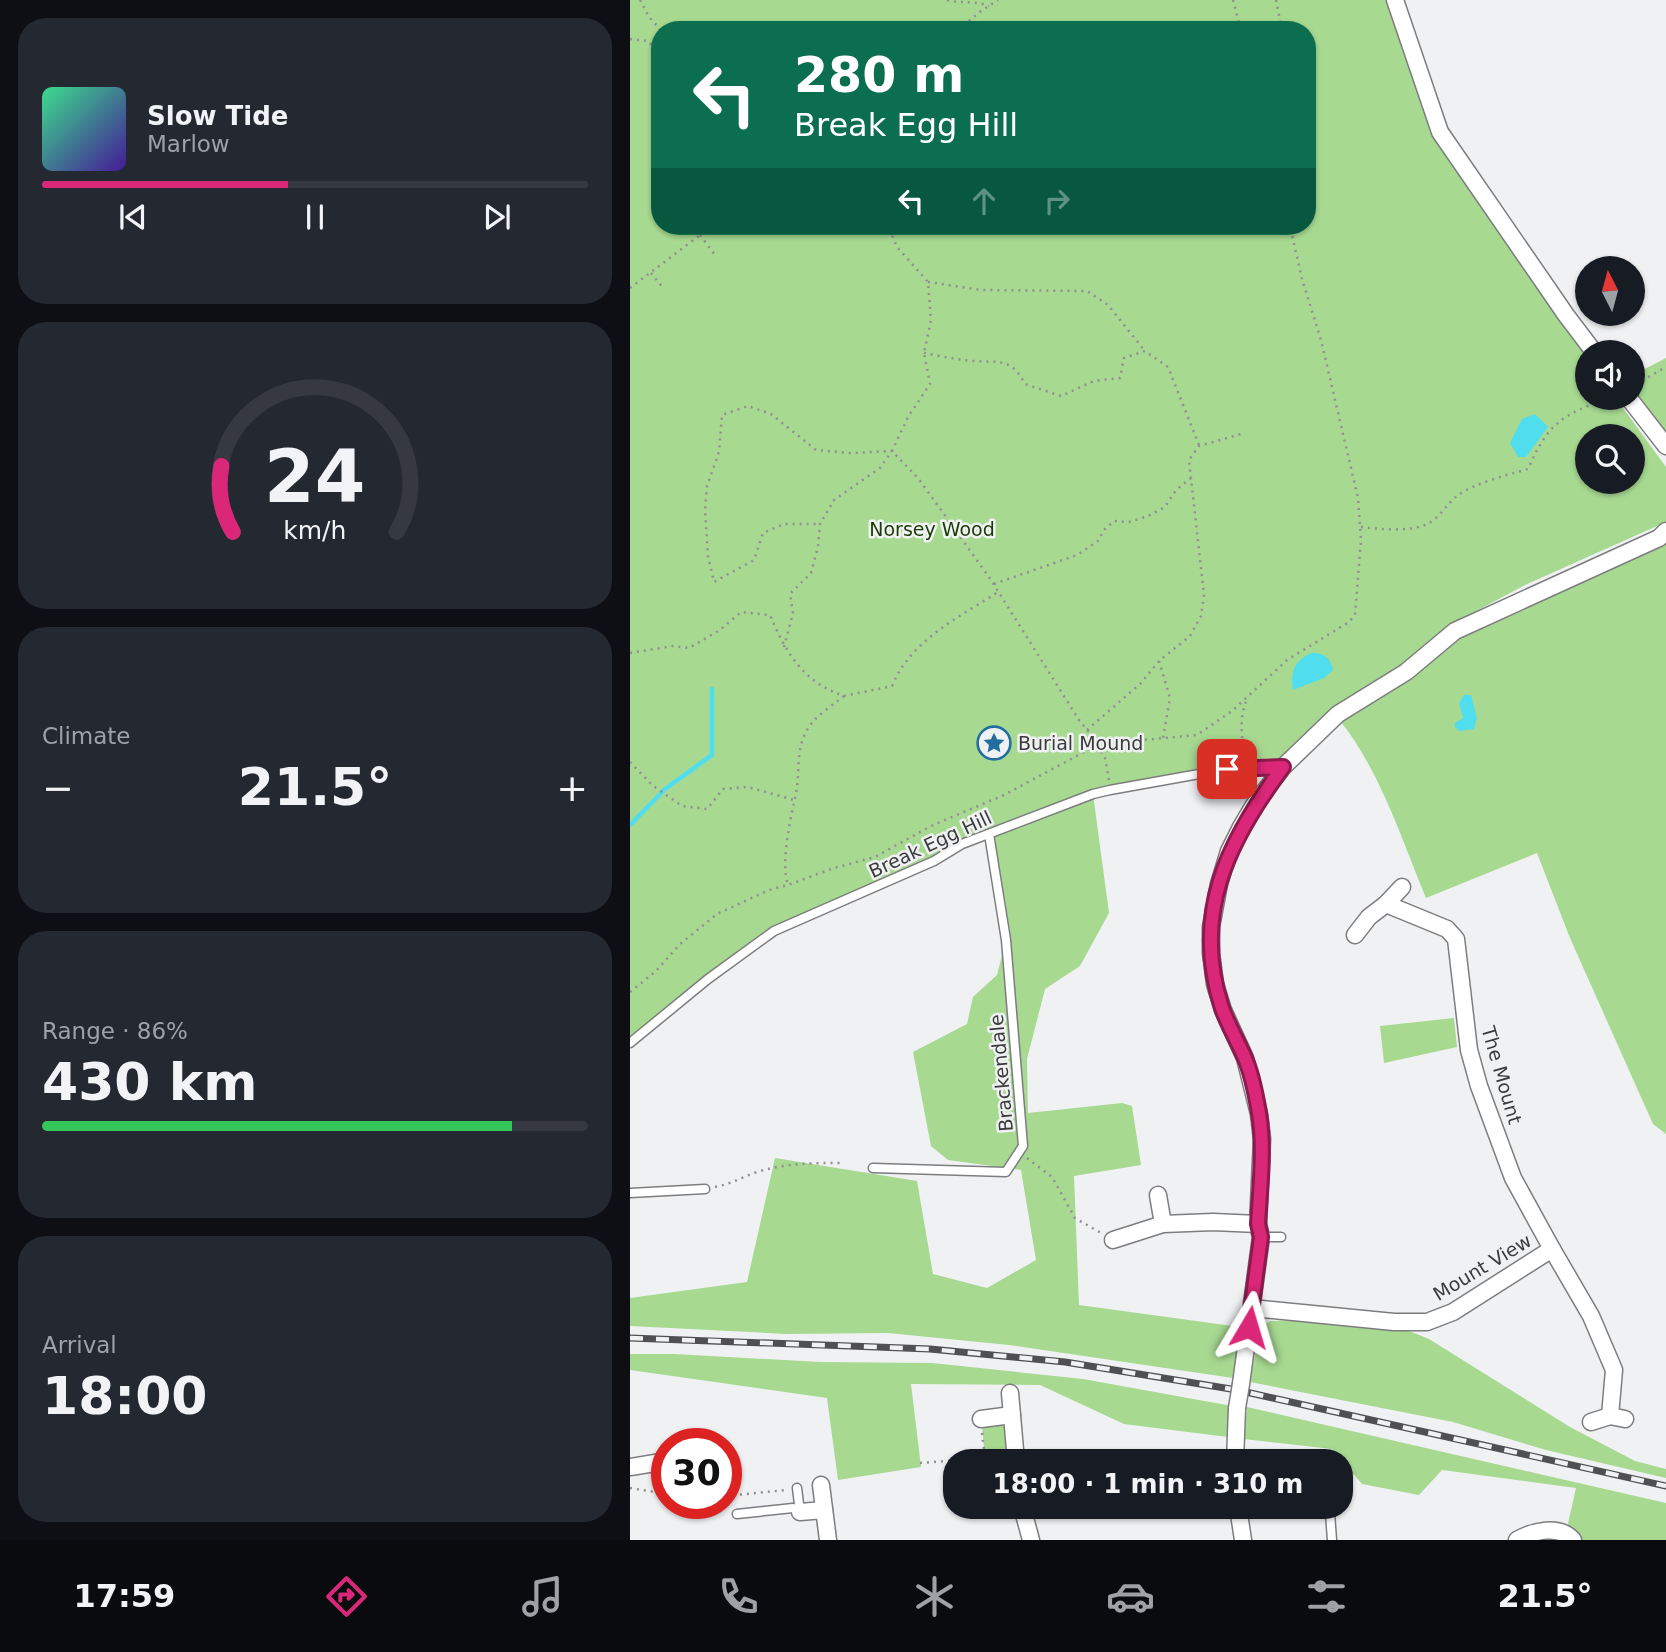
<!DOCTYPE html>
<meta charset="utf-8">
<style>
:root{--surface:#171b24;--page:#242831;--text:#f1f3f6;--muted:#9ea1a6;--line:#363941;--accent:#db2777}
body{margin:0;font-family:"DejaVu Sans",sans-serif;background:var(--page);color:var(--text);height:100vh;display:flex;flex-direction:column;font-size:26px;white-space:nowrap}
*{box-sizing:border-box;margin:0}
p{font-size:23px;color:var(--muted)}
.icon{flex:none;width:38px;height:38px;fill:none;stroke:currentColor;stroke-width:2;stroke-linecap:round;stroke-linejoin:round}
.map{position:relative;flex:1;overflow:hidden}
.panel{display:flex;flex-direction:column;gap:18px;padding:18px;background:#0d0f14;width:630px}
.panel>*{flex:none}
.guide{position:absolute;left:21px;top:21px;width:665px;height:214px;border-radius:28px;box-shadow:0 2px 5px #0004;background:#0b6e4f;color:#fff;overflow:hidden}
.needle{width:46px;rotate:354deg}
.controls{position:absolute;left:945px;top:256px;display:grid;gap:14px}
.controls a{display:grid;place-items:center;width:70px;height:70px;border-radius:50%;background:var(--surface);box-shadow:0 2px 5px #0004;font-size:35px}
.speed{position:absolute;left:21px;top:1428px;display:flex;gap:14px;font-size:35px;font-weight:700;text-align:center}
.speed>*{display:grid;place-content:center;width:91px;height:91px;border-radius:50%;background:var(--surface);box-shadow:0 2px 5px #0004;line-height:1}
.speed .limit{border:10px solid #d22;background:#fff;color:#111}
.pin{position:absolute;display:grid;place-items:center;width:60px;height:60px;color:#fff;margin:-30px;border-radius:14px;box-shadow:0 4px 10px #0006}
.me{position:absolute;width:77px;margin:-38px;rotate:7deg;stroke-linejoin:round;filter:drop-shadow(0 0 5px #0008)}
.turn{display:flex;align-items:center;gap:24px;height:147px;padding:0 28px;font-size:32px}
.turn .icon{width:91px;height:91px;stroke-width:2.5}
.turn b{display:block;font-size:49px;line-height:60px}
.lanes{display:flex;align-items:center;height:66px;padding:0 28px;background:#0003;justify-content:center;gap:35px;direction:ltr}
.lanes .off{opacity:.35}
.big{font-size:52px;font-weight:700;line-height:1.1}
.panel .tile{flex:1;display:flex;flex-direction:column;justify-content:center;gap:10px;min-width:0;padding:0 24px;border-radius:28px;background:var(--page)}
.panel .dial{align-items:center;gap:0}
.dial svg{height:182px;overflow:visible;fill:none;stroke:var(--line);stroke-width:7;stroke-linecap:round;text-anchor:middle}
.dial text{fill:var(--text);stroke:none}
.song{display:flex;align-items:center;gap:21px}
.cover{width:84px;height:84px;border-radius:10px;background:linear-gradient(135deg,hsl(150 70% 55%),hsl(260 70% 35%))}
.played{height:7px;border-radius:4px;background:linear-gradient(90deg,var(--accent) 45%,var(--line) 45%)}
.keys{display:flex;justify-content:space-around;direction:ltr}
.heat{display:flex;justify-content:space-between;align-items:center;font-size:38px;direction:ltr}
.charge{height:10px;border-radius:5px;background:linear-gradient(90deg,#34c759 86%,var(--line) 0)}
.trip{position:absolute;left:313px;top:1449px;width:410px;height:70px;border-radius:28px;background:var(--surface);box-shadow:0 2px 5px #0004;font-weight:700;line-height:70px;text-align:center}
.menu{display:flex;height:112px;justify-content:space-around;align-items:center;background:#090b0e;color:var(--muted)}
.menu .icon{width:49px;height:49px}
.menu .selected{color:var(--accent)}
.menu b{font-size:32px;color:var(--text)}
main{display:flex;flex:1;min-height:0}
.map>svg:first-child{display:block}
.green{fill:#a7d991;fill-rule:evenodd}
.water{fill:#50deee}
.lines{fill:none;stroke-linecap:round;stroke-linejoin:round}
.stream{stroke:#50deee;stroke-width:4.5}
.lane-casing{stroke:#7d7d80;stroke-width:11}
.street-casing{stroke:#7d7d80;stroke-width:19}
.path{stroke:#909092;stroke-width:2.5;stroke-dasharray:2 5;stroke-linecap:butt}
.lane{stroke:#fff;stroke-width:8}
.street{stroke:#fff;stroke-width:16}
.rail-casing{stroke:#505052;stroke-width:7}
.rail{stroke:#f0f1f3;stroke-width:4.5;stroke-dasharray:13;stroke-linecap:butt}
.street-bridge-casing{stroke:#7d7d80;stroke-width:19;stroke-linecap:butt}
.street-bridge{stroke:#fff;stroke-width:16}
.route-casing{stroke:#8e194d;stroke-width:18}
.route{stroke:#db2777;stroke-width:12}
.labels{text-anchor:middle;stroke-width:5;stroke-linejoin:round;paint-order:stroke}
.park-label{font-size:19px;fill:#1a3c04;stroke:#f0f1f3}
.poi-label{font-size:19px;fill:#3b3b3c;stroke:#f0f1f3;text-anchor:start}
.street-label{font-size:19px;fill:#3b3b3c;stroke:#f0f1f3}
</style>
<main>
<section class="panel">
<div class="tile">
<div class="song"><i class="cover"></i><div><b>Slow Tide</b><p>Marlow</p></div></div>
<div class="played"></div>
<div class="keys"><svg class="icon" aria-label="previous" viewBox="0 0 24 24"><path d="M18 5L8 12l10 7zM5 5v14"/></svg><svg class="icon" aria-label="pause" viewBox="0 0 24 24"><path d="M8 5v14M16 5v14"/></svg><svg class="icon" aria-label="next" viewBox="0 0 24 24"><path d="M6 5l10 7-10 7zM19 5v14"/></svg></div>
</div>
<div class="tile dial"><svg viewBox="0 0 100 80">
<path d="M14 69A42 42 0 1 1 86 69"/>
<path d="M14 69A42 42 0 0 1 9 40" stroke="#db2777"/>
<text x="50" y="56" font-size="32" font-weight="700">24</text>
<text x="50" y="72" font-size="11">km/h</text>
</svg></div>
<div class="tile"><p>Climate</p>
<div class="heat"><a>−</a><b class="big">21.5°</b><a>+</a></div>
</div>
<div class="tile"><p>Range · 86%</p><b class="big">430 km</b><div class="charge"></div></div>
<div class="tile"><p>Arrival</p><b class="big">18:00</b></div>
</section>
<div class="map">
<svg width="1036" height="1540" viewBox="0 0 1036 1540">
<rect width="100%" height="100%" fill="#f0f1f3"/>
<g class="green">
<path d="M 0,0 L 771,0 L 810,132 L 957,354 L 957,397 L 985,397 L 1036,467 L 1036,522 L 895,585 L 820,625 L 763,671 L 703,710 L 649,760 L 568,769 L 481,786 L 355,830 L 265,876 L 144,930 L 0,1040 ZM 30,30 L 677,30 L 677,226 L 30,226 ZM 957,436 L 1003,436 L 1003,481 L 957,481 Z"/>
<path d="M 1036,358 L 1036,446 L 1003,397 L 1003,375 Z"/>
<path d="M 1036,542 L 1036,1134 L 1023,1124 L 940,938 L 907,853 L 796,898 C 772,840 750,771 711,722 L 782,676 L 829,635 Z"/>
<path d="M 463,794 L 479,913 L 450,966 L 415,989 L 397,1059 L 398,1113 L 492,1103 L 502,1106 L 511,1165 L 444,1176 L 449,1305 L 610,1327 L 603,1378 L 379,1345 L 258,1333 L 156,1334 L 0,1326 L 0,1298 L 117,1282 L 145,1158 L 287,1181 L 303,1274 L 357,1288 L 406,1260 L 391,1170 L 318,1160 L 301,1146 L 283,1052 L 337,1024 L 343,997 L 367,975 L 376,940 L 359,834 Z"/>
<path d="M 824,1018 L 827,1047 L 754,1063 L 750,1026 Z"/>
<path d="M 682,1320 L 779,1331 L 799,1339 L 940,1427 L 1005,1461 L 1036,1469 L 1036,1478 L 916,1450 L 823,1422 L 620,1382 L 630,1328 L 640,1321 Z"/>
<path d="M 0,1354 L 44,1354 L 191,1362 L 302,1363 L 453,1379 L 602,1406 L 598,1437 L 494,1424 L 410,1385 L 281,1384 L 291,1467 L 208,1480 L 197,1398 L 0,1370 Z"/>
<path d="M 617,1407 L 1036,1503 L 1036,1540 L 948,1540 L 937,1528 L 946,1488 L 812,1470 L 789,1495 L 732,1484 L 702,1449 L 614,1439 Z"/>
<path d="M 382,1424 L 385,1455 L 355,1458 L 352,1427 Z"/>
</g>
<g class="water">
<path d="M 905,414 L 918,427 L 896,457 L 888,457 L 880,443 L 892,419 Z"/>
<path d="M 681,653 C 693,652 701,658 703,670 L 694,678 L 663,690 C 660,672 664,661 681,653 Z"/>
<path d="M 834,695 L 841,695 L 847,718 L 844,729 L 829,731 L 825,727 L 825,723 L 833,718 L 829,703 Z"/>
</g>
<g class="lines">
<path class="stream" d="M 0,825 L 35,789 L 82,755 L 82,689"/>
<defs>
<g id="lane">
<path d="M 0,1043 L 78,979 L 144,931 L 304,861 L 332,844 L 463,794 L 480,790 L 597,769 L 653,767"/>
<path d="M 243,1168 L 376,1172 L 393,1146 L 376,940 L 359,834"/>
<path d="M 0,1193 L 75,1189"/>
<path d="M 631,1237 L 651,1237"/>
<path d="M 710,1503 L 716,1499"/>
<path d="M 107,1514 L 163,1508 L 170,1512 L 167,1488"/>
<path d="M 702,1540 L 700,1513 L 704,1507"/>
</g>
<g id="street">
<path d="M 765,0 L 810,132 L 936,315 L 964,352"/>
<path d="M 998,397 L 1036,446"/>
<path d="M 756,904 L 772,887"/>
<path d="M 725,935 L 739,917 L 756,904 L 817,929 L 826,939 L 839,1050 L 849,1086 L 883,1178 L 922,1249"/>
<path d="M 528,1195 L 533,1224"/>
<path d="M 483,1240 L 533,1224 L 583,1222 L 628,1224"/>
<path d="M 622,1308 L 764,1322 L 797,1322 L 823,1312 L 922,1249 L 961,1316 L 984,1370 L 980,1416 L 995,1419"/>
<path d="M 611,1384 L 631,1237 L 628,1224 L 632,1139 L 629,1114 L 615,1058 L 593,1010 L 585,984 L 581,953 L 581,927 L 589,884 L 599,851 L 611,827 L 624,805 L 653,767 L 708,714 L 776,672 L 825,631 L 1029,538 L 1036,531"/>
<path d="M 380,1393 L 386,1461"/>
<path d="M 351,1419 L 382,1415"/>
<path d="M 961,1422 L 980,1416"/>
<path d="M 605,1461 L 607,1408"/>
<path d="M 0,1467 L 37,1461"/>
<path d="M 191,1485 L 198,1540"/>
<path d="M 392,1507 L 401,1540"/>
<path d="M 608,1507 L 613,1540"/>
<path d="M 170,1512 L 194,1510"/>
<path d="M 887,1540 C 903,1531 929,1524 943,1540"/>
</g>
</defs>
<use href="#lane" class="lane-casing"/>
<use href="#street" class="street-casing"/>
<g class="path">
<path d="M 10,0 L 19,17 L 31,30"/>
<path d="M 317,0 C 332,4 344,0 359,6"/>
<path d="M 603,0 L 611,30"/>
<path d="M 646,0 L 652,30"/>
<path d="M 328,30 L 351,11 L 368,0"/>
<path d="M 0,39 L 18,41 L 30,54"/>
<path d="M 70,235 L 85,255"/>
<path d="M 21,273 L 34,289"/>
<path d="M 298,282 L 351,290 L 457,291 L 478,305 L 515,351"/>
<path d="M 0,288 L 82,226"/>
<path d="M 294,353 C 310,356 327,360 344,361 C 369,363 381,357 395,384 L 431,396 L 464,381 L 490,378 L 494,358 L 515,351 L 538,367 L 569,445"/>
<path d="M 1006,384 L 1036,367"/>
<path d="M 731,527 C 751,529 776,532 795,525 C 808,520 817,504 827,496 C 844,483 877,475 898,469 C 920,420 931,417 979,397"/>
<path d="M 364,584 L 447,555 L 468,541 L 474,530 L 484,521 L 499,522 L 518,516 L 535,507 L 546,490 L 561,478"/>
<path d="M 154,647 L 163,613 L 160,594 L 181,573 L 188,547 L 190,524 L 204,500 L 250,468 L 262,451 L 220,453 L 186,450 L 141,414 L 118,406 L 92,415 L 89,452 L 77,486 L 75,510 L 78,556 L 84,582 L 124,560 L 133,533 L 154,524 L 190,524"/>
<path d="M 0,653 L 43,646 L 59,648 L 90,630 L 111,612 L 140,615 C 156,653 173,682 214,696 C 200,707 182,718 175,734 C 166,752 170,774 166,793 C 161,818 150,861 158,885 L 204,868 L 245,857 L 301,826 L 374,795 L 469,744 L 449,720 L 361,580 L 306,503 L 288,478 L 262,451 L 278,417 L 300,384 L 294,353 L 301,320 L 298,282 L 267,247 L 258,226"/>
<path d="M 529,661 L 540,698 L 533,738"/>
<path d="M 214,696 L 262,686 C 281,640 328,618 368,592"/>
<path d="M 457,730 L 511,683 L 529,661 L 560,636 L 571,616 L 574,595 L 559,460 L 569,446 L 611,434"/>
<path d="M 615,759 C 612,738 608,717 618,697"/>
<path d="M 0,762 L 22,785 L 52,806 L 77,809 L 93,789 L 118,787 L 164,800"/>
<path d="M 479,780 L 475,758 L 470,750 L 469,744 L 567,735 L 602,711 L 657,660 L 719,622 L 725,615 L 731,540 L 728,498 L 691,340 L 672,279 L 660,226"/>
<path d="M 0,992 L 26,971 L 49,945 L 87,914 L 139,890 L 158,885"/>
<path d="M 397,1158 L 422,1177 L 445,1218 L 471,1233"/>
<path d="M 85,1187 C 101,1184 112,1177 127,1172 C 155,1163 185,1163 214,1163"/>
<path d="M 352,1433 L 355,1458 L 372,1456"/>
<path d="M 290,1463 L 355,1458"/>
<path d="M 0,1488 L 37,1494"/>
<path d="M 96,1489 L 97,1496"/>
<path d="M 96,1496 L 156,1490"/>
</g>
<use href="#lane" class="lane"/>
<use href="#street" class="street"/>
<defs>
<path id="rail" d="M 0,1338 L 300,1349 L 435,1362 L 607,1390 L 1036,1486"/>
</defs>
<use href="#rail" class="rail-casing"/>
<use href="#rail" class="rail"/>
<defs>
<path id="street-bridge" d="M 607,1408 L 611,1384"/>
</defs>
<use href="#street-bridge" class="street-bridge-casing"/>
<use href="#street-bridge" class="street-bridge"/>
</g>
<g class="lines">
<defs>
<path id="route" d="M 597,769 L 653,767 C 598,841 561,914 592,1008 C 598,1025 607,1040 614,1056 C 622,1073 626,1095 629,1113 C 635,1149 630,1188 628,1224 L 631,1237 L 619,1327"/>
</defs>
<use href="#route" class="route-casing"/>
<use href="#route" class="route"/>
</g>
<defs>
<symbol id="sight-ring" viewBox="-11 -11 22 22"><circle r="9.5" fill="#f0f1f3" stroke="#236ea1" stroke-width="1.5"/><path d="M0-6L1.8-2.2L6-1.7L2.9 1.2L3.7 5.4L0 3.3L-3.7 5.4L-2.9 1.2L-6-1.7L-1.8-2.2Z" fill="#236ea1"/></symbol>
</defs>
<g fill-rule="evenodd">
<use href="#sight-ring" x="345" y="724" width="38" height="38"/>
</g>
<g class="labels">
<g class="park-label">
<text x="302" y="536">Norsey Wood</text>
</g>
<g class="poi-label">
<text x="388" y="750">Burial Mound</text>
</g>
<g class="street-label">
<text transform="translate(300 844) rotate(-25)" y="7">Break Egg Hill</text>
<text transform="translate(371 1073) rotate(-95)" y="7">Brackendale</text>
<text transform="translate(872 1075) rotate(74)" y="7">The Mount</text>
<text transform="translate(852 1267) rotate(-31)" y="7">Mount View</text>
</g>
</g>
</svg>
<div class="controls">
<a><svg class="needle" viewBox="-14 -14 28 28"><path d="M0-13l5 13h-10z" fill="#e53935"/><path d="M0 13l5-13h-10z" fill="#9ea1a6"/></svg></a>
<a><svg class="icon" aria-label="sound" viewBox="0 0 24 24"><path d="M4 9h4l5-4v14l-5-4H4zM17 9q2 3 0 6"/></svg></a>
<a><svg class="icon" aria-label="search" viewBox="0 0 24 24"><circle cx="10" cy="10" r="6"/><path d="M15 15l6 6"/></svg></a>
</div>
<div class="speed"><div class="limit">30</div></div>
<div class="pin" style="left:597px;top:769px;background:#d93025"><svg class="icon" aria-label="arrive" viewBox="0 0 24 24"><path d="M6 21V4h12l-3 4 3 4H6"/></svg></div>
<svg class="me" style="left:619px;top:1327px" viewBox="-20 -20 40 40"><path d="M0-17L14 15 0 8-14 15z" fill="#db2777" stroke="#fff" stroke-width="4"/></svg>
<div class="trip">18:00 · 1 min · 310 m</div>
<div class="guide">
<div class="turn"><svg class="icon" aria-label="left" viewBox="0 0 24 24"><path d="M17 20v-9H6M10 6l-5 5 5 5"/></svg><div><b>280 m</b>Break Egg Hill</div></div>
<div class="lanes"><svg class="icon" aria-label="left" viewBox="0 0 24 24"><path d="M17 20v-9H6M10 6l-5 5 5 5"/></svg><svg class="icon off" aria-label="ahead" viewBox="0 0 24 24"><path d="M12 20V5M6 11l6-6 6 6"/></svg><svg class="icon off" aria-label="right" viewBox="0 0 24 24"><path d="M7 20v-9h11M14 6l5 5-5 5"/></svg></div>
</div>
</div>
</main>
<nav class="menu">
<b>17:59</b>
<svg class="icon selected" aria-label="directions" viewBox="0 0 24 24"><path d="M12 3l9 9-9 9-9-9zM9 14v-3h6M13 9l2 2-2 2"/></svg>
<svg class="icon" aria-label="music" viewBox="0 0 24 24"><path d="M9 18V5l10-2v13"/><circle cx="6" cy="18" r="3"/><circle cx="16" cy="16" r="3"/></svg>
<svg class="icon" aria-label="phone" viewBox="0 0 24 24"><path d="M5 4h4l2 5-3 2q2 4 5 5l2-3 5 2v4C11 20 4 13 5 4z"/></svg>
<svg class="icon" aria-label="climate" viewBox="0 0 24 24"><path d="M12 3v18M4 7l16 10M4 17L20 7"/></svg>
<svg class="icon" aria-label="car" viewBox="0 0 24 24"><path d="M5 17H2v-5l4-1 3-4h7l3 4 3 1v5h-3M9 17h6M6 11h13"/><circle cx="7" cy="17" r="2"/><circle cx="17" cy="17" r="2"/></svg>
<svg class="icon" aria-label="filters" viewBox="0 0 24 24"><path d="M4 7h16M4 17h16"/><circle cx="9" cy="7" r="2"/><circle cx="15" cy="17" r="2"/></svg>
<b>21.5°</b>
</nav>
